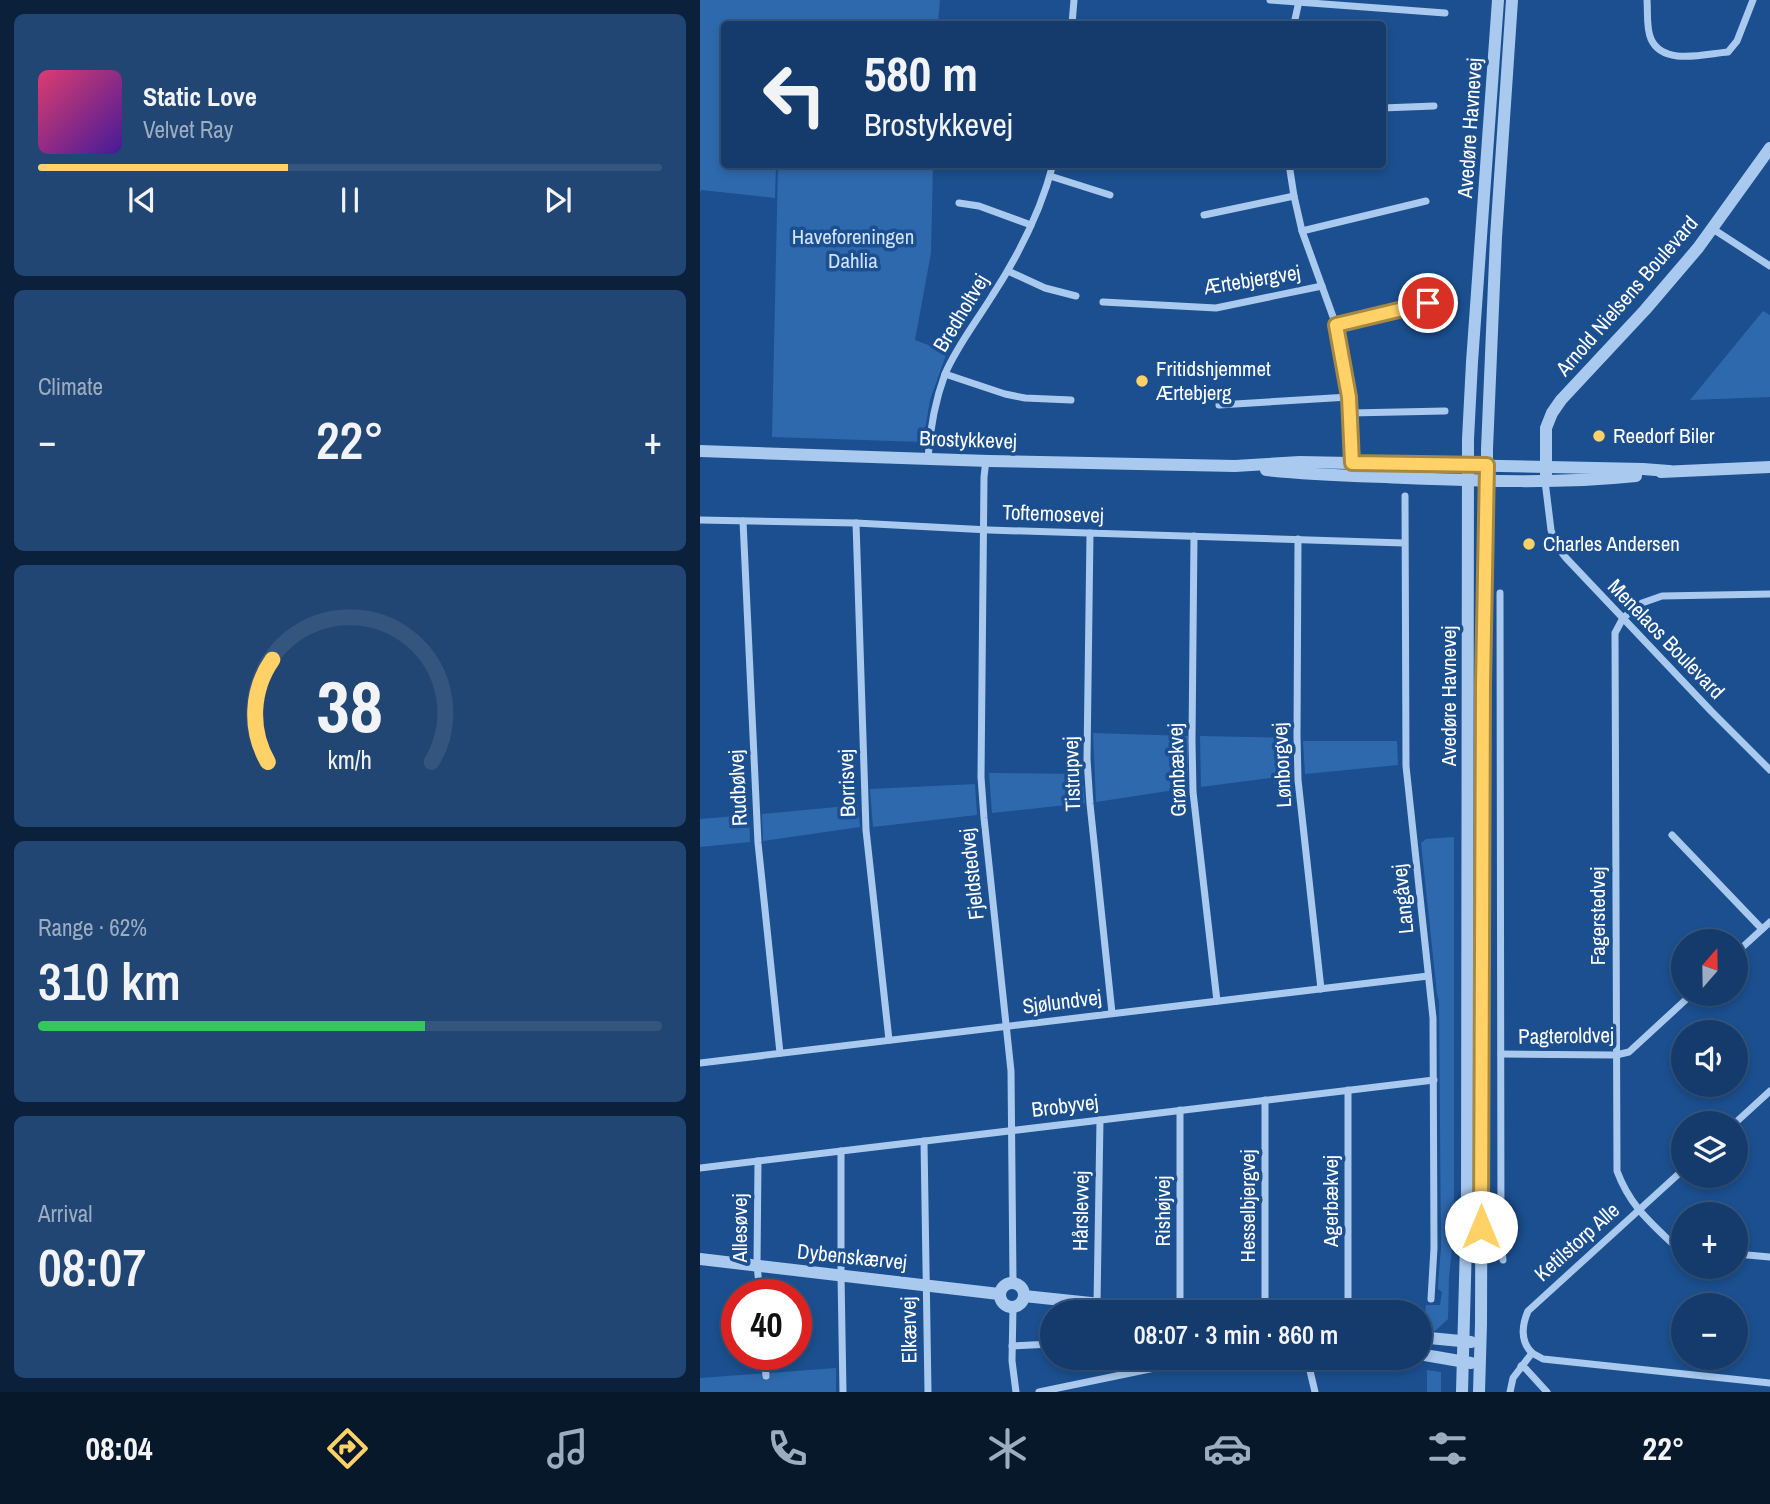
<!DOCTYPE html>
<meta charset="utf-8">
<style>
:root{--surface:#143b6b;--page:#214673;--text:#f1f3f6;--muted:#9dadc1;--line:#33557e;--accent:#ffd166}
body{margin:0;font-family:"Archivo Narrow",sans-serif;background:var(--page);color:var(--text);height:100vh;display:flex;flex-direction:column;font-size:26px;white-space:nowrap}
*{box-sizing:border-box;margin:0}
p{font-size:23px;color:var(--muted)}
.icon{flex:none;width:38px;height:38px;fill:none;stroke:currentColor;stroke-width:2;stroke-linecap:round;stroke-linejoin:round}
.map{position:relative;flex:1;overflow:hidden}
.sheet{display:flex;flex-direction:column;gap:14px;padding:14px;background:#0b203b;width:700px}
.sheet>*{flex:none}
.guide{position:absolute;left:21px;top:21px;width:665px;height:147px;border-radius:7px;box-shadow:0 4px 10px #0003,0 0 0 2px var(--line);background:#143b6b;color:var(--text);overflow:hidden}
.needle{width:46px;rotate:20deg}
.tools{position:absolute;left:971px;top:929px;display:grid;gap:14px}
.tools a{display:grid;place-items:center;width:77px;height:77px;border-radius:50%;background:var(--surface);box-shadow:0 4px 10px #0003,0 0 0 2px var(--line);font-size:35px}
.speed{position:absolute;left:21px;top:1279px;display:flex;gap:14px;font-size:35px;font-weight:700;text-align:center}
.speed>*{display:grid;place-content:center;width:91px;height:91px;border-radius:50%;background:var(--surface);box-shadow:0 4px 10px #0003,0 0 0 2px var(--line);line-height:1}
.speed .limit{border:10px solid #d22;background:#fff;color:#111}
.pin{position:absolute;display:grid;place-items:center;width:60px;height:60px;color:#fff;margin:-30px;border:4px solid #fff;border-radius:50%;box-shadow:0 2px 7px #0007}
.me{position:absolute;width:77px;margin:-38px;rotate:0deg;stroke-linejoin:round;filter:drop-shadow(0 0 5px #0008)}
.turn{display:flex;align-items:center;gap:24px;height:147px;padding:0 28px;font-size:32px}
.turn .icon{width:91px;height:91px;stroke-width:2.5}
.turn b{display:block;font-size:49px;line-height:60px}
.big{font-size:52px;font-weight:600;line-height:1.1}
.sheet .tile{flex:1;display:flex;flex-direction:column;justify-content:center;gap:10px;min-width:0;padding:0 24px;border-radius:10px;background:var(--page)}
.sheet .dial{align-items:center;gap:0}
.dial svg{height:182px;overflow:visible;fill:none;stroke:var(--line);stroke-width:7;stroke-linecap:round;text-anchor:middle}
.dial text{fill:var(--text);stroke:none}
.song{display:flex;align-items:center;gap:21px}
.cover{width:84px;height:84px;border-radius:10px;background:linear-gradient(135deg,hsl(340 70% 55%),hsl(260 70% 35%))}
.played{height:7px;border-radius:4px;background:linear-gradient(90deg,var(--accent) 40%,var(--line) 40%)}
.keys{display:flex;justify-content:space-around;direction:ltr}
.heat{display:flex;justify-content:space-between;align-items:center;font-size:38px;direction:ltr}
.charge{height:10px;border-radius:5px;background:linear-gradient(90deg,#34c759 62%,var(--line) 0)}
.trip{position:absolute;left:340px;top:1300px;width:392px;height:70px;border-radius:35px;background:var(--surface);box-shadow:0 4px 10px #0003,0 0 0 2px var(--line);font-weight:600;line-height:70px;text-align:center}
.tab-bar{display:flex;height:112px;justify-content:space-around;align-items:center;background:#08182b;color:var(--muted)}
.tab-bar .icon{width:49px;height:49px}
.tab-bar .current{color:var(--accent)}
.tab-bar b{font-size:32px;color:var(--text)}
main{display:flex;flex:1;min-height:0}
.map>svg:first-child{display:block}
.green{fill:#2e69ad}
.lines{fill:none;stroke-linecap:round;stroke-linejoin:round}
.minor{stroke:#a9c9ee;stroke-width:7}
.tertiary{stroke:#a9c9ee;stroke-width:12}
.route-casing{stroke:#a68842;stroke-width:18}
.route{stroke:#ffd166;stroke-width:12}
.poi-dot{fill:#ffd166;stroke:#1b4f8f;stroke-width:2.5}
.labels{text-anchor:middle;stroke-width:7;stroke-linejoin:round;paint-order:stroke}
.street-label{font-size:21px;fill:#fff;stroke:#1b4f8f}
.park-label{font-size:21px;fill:#cfe3fa;stroke:#1b4f8f}
.poi-label{font-size:21px;fill:#fff;stroke:#1b4f8f;text-anchor:start}
</style>
<main>
<section class="sheet">
<div class="tile">
<div class="song"><i class="cover"></i><div><b>Static Love</b><p>Velvet Ray</p></div></div>
<div class="played"></div>
<div class="keys"><svg class="icon" aria-label="previous" viewBox="0 0 24 24"><path d="M18 5L8 12l10 7zM5 5v14"/></svg><svg class="icon" aria-label="pause" viewBox="0 0 24 24"><path d="M8 5v14M16 5v14"/></svg><svg class="icon" aria-label="next" viewBox="0 0 24 24"><path d="M6 5l10 7-10 7zM19 5v14"/></svg></div>
</div>
<div class="tile"><p>Climate</p>
<div class="heat"><a>−</a><b class="big">22°</b><a>+</a></div>
</div>
<div class="tile dial"><svg viewBox="0 0 100 80">
<path d="M14 69A42 42 0 1 1 86 69"/>
<path d="M14 69A42 42 0 0 1 16 24" stroke="#ffd166"/>
<text x="50" y="56" font-size="32" font-weight="700">38</text>
<text x="50" y="72" font-size="11">km/h</text>
</svg></div>
<div class="tile"><p>Range · 62%</p><b class="big">310 km</b><div class="charge"></div></div>
<div class="tile"><p>Arrival</p><b class="big">08:07</b></div>
</section>
<div class="map">
<svg width="1070" height="1392" viewBox="0 0 1070 1392">
<rect width="100%" height="100%" fill="#1b4f8f"/>
<g class="green">
<path d="M 0,0 L 240,0 L 238,24 L 24,24 L 24,164 L 76,165 L 75,198 L 1,190 L 0,194 Z"/>
<path d="M 78,165 L 233,165 L 231,253 L 215,340 L 247,352 L 230,400 L 223,442 L 72,437 Z"/>
<path d="M 1063,311 L 1070,315 L 1070,397 L 990,400 Z"/>
<path d="M 393,733 L 488,736 L 488,788 L 396,802 Z"/>
<path d="M 500,736 L 591,738 L 592,775 L 501,787 Z"/>
<path d="M 603,741 L 697,741 L 698,765 L 605,774 Z"/>
<path d="M 289,773 L 382,774 L 385,803 L 292,813 Z"/>
<path d="M 275,784 L 277,815 L 173,827 L 170,789 Z"/>
<path d="M 158,805 L 160,827 L 63,841 L 62,814 Z"/>
<path d="M 49,815 L 50,842 L 0,847 L 0,819 Z"/>
<path d="M 754,837 L 754,1230 L 749,1277 L 748,1319 L 735,1331 L 723,1330 L 726,1305 L 740,1305 L 742,1292 L 738,1289 L 738,1285 L 741,1248 L 739,1001 L 737,994 L 721,843 L 726,839 Z"/>
<path d="M 136,1368 L 136,1392 L 0,1392 L 0,1378 Z"/>
<path d="M 727,1370 L 741,1372 L 741,1392 L 727,1392 Z"/>
</g>
<g class="lines">
<g class="minor">
<path d="M 570,0 L 745,13"/>
<path d="M 947,0 C 948,12 946,28 951,39 C 963,66 1004,54 1028,52 L 1037,41 L 1053,0"/>
<path d="M 372,24 L 374,0"/>
<path d="M 594,24 L 599,1"/>
<path d="M 682,108 L 734,106"/>
<path d="M 589,164 L 594,196 L 602,231 L 636,325 L 649,397 L 652,463"/>
<path d="M 350,176 L 410,195"/>
<path d="M 259,203 L 279,206 L 331,225"/>
<path d="M 504,215 L 594,196"/>
<path d="M 1013,229 L 1070,266"/>
<path d="M 602,231 L 726,201"/>
<path d="M 308,271 L 345,288 L 376,296"/>
<path d="M 403,302 L 516,308 L 622,286"/>
<path d="M 636,325 L 728,304"/>
<path d="M 245,374 L 305,394 L 325,398 L 371,400"/>
<path d="M 519,405 L 649,397"/>
<path d="M 650,413 L 745,411"/>
<path d="M 228,458 C 230,429 235,401 245,374 C 257,346 276,322 292,296 C 318,256 341,211 353,164"/>
<path d="M 286,460 L 284,477 L 281,777 L 284,818 L 311,1071 L 313,1282"/>
<path d="M 845,481 L 851,530 L 856,545 L 866,558 L 1011,711 L 1070,770"/>
<path d="M 705,496 L 706,766 L 733,1018 L 734,1248 L 731,1299"/>
<path d="M 0,520 L 156,523 L 289,530 L 704,543"/>
<path d="M 43,521 L 58,843 L 80,1053"/>
<path d="M 156,523 L 166,830 L 189,1040"/>
<path d="M 390,533 L 387,759 L 390,804 L 412,1013"/>
<path d="M 494,536 L 492,740 L 493,792 L 517,1001"/>
<path d="M 598,539 L 597,736 L 598,780 L 621,989"/>
<path d="M 800,593 L 801,1241 L 803,1260"/>
<path d="M 972,835 L 1062,929"/>
<path d="M 1036,953 L 1070,922"/>
<path d="M 801,1054 L 916,1055 L 929,1052 L 992,994"/>
<path d="M 0,1063 L 728,976"/>
<path d="M 648,1090 L 648,1312"/>
<path d="M 565,1100 L 565,1312"/>
<path d="M 1034,1124 L 1070,1091"/>
<path d="M 224,1141 L 228,1392"/>
<path d="M 141,1151 L 141,1275 L 143,1392"/>
<path d="M 58,1161 L 57,1265 L 60,1295"/>
<path d="M 0,1168 L 734,1080"/>
<path d="M 984,1248 L 976,1247 C 950,1222 930,1206 917,1171 L 915,633 L 923,618 L 942,603 L 962,596 L 1070,594"/>
<path d="M 1036,1254 L 1070,1257"/>
<path d="M 397,1304 L 400,1120"/>
<path d="M 313,1307 L 312,1361 L 316,1392"/>
<path d="M 480,1312 L 480,1110"/>
<path d="M 312,1346 L 352,1344"/>
<path d="M 832,1353 C 820,1341 822,1325 828,1311 L 984,1169"/>
<path d="M 832,1353 L 843,1359 L 1070,1383"/>
<path d="M 64,1354 L 66,1376"/>
<path d="M 607,1358 L 615,1392"/>
<path d="M 821,1366 L 826,1369 L 847,1392"/>
<path d="M 339,1392 L 503,1358"/>
<path d="M 810,1392 L 813,1378 L 832,1353"/>
</g>
<g class="tertiary">
<path d="M 0,451 L 289,461 L 535,466 L 600,462 L 943,469 L 969,471"/>
<path d="M 566,470 C 612,475 659,476 705,478 C 782,481 859,484 936,476"/>
<path d="M 961,472 L 1070,467"/>
<path d="M 846,474 L 846,428 L 852,413 L 861,400 L 945,310 L 998,248 L 1070,148"/>
<path d="M 0,1259 L 299,1294"/>
<circle cx="312" cy="1295" r="12"/>
<path d="M 324,1296 L 477,1312"/>
<path d="M 719,1337 L 771,1342"/>
<path d="M 719,1354 L 771,1363"/>
<path d="M 762,1392 L 767,1205 L 768,439 L 772,362 L 798,0"/>
<path d="M 779,1392 L 781,1324 L 783,684 L 787,507 L 787,449 L 796,237 L 812,0"/>
</g>
</g>
<g class="lines">
<defs>
<path id="route" d="M 728,303 L 636,325 L 649,397 L 652,463 L 787,465 L 783,684 L 781,1227"/>
</defs>
<use href="#route" class="route-casing"/>
<use href="#route" class="route"/>
</g>
<g class="poi-dot">
<circle cx="442" cy="381" r="7"/>
<circle cx="899" cy="436" r="7"/>
<circle cx="829" cy="544" r="7"/>
</g>
<g class="labels">
<g class="street-label">
<text transform="translate(770 128) rotate(-86)" y="7">Avedøre Havnevej</text>
<text transform="translate(552 280) rotate(-9)" y="7">Ærtebjergvej</text>
<text transform="translate(927 296) rotate(-49)" y="7">Arnold Nielsens Boulevard</text>
<text transform="translate(261 313) rotate(-59)" y="7">Bredholtvej</text>
<text transform="translate(268 440) rotate(2)" y="7">Brostykkevej</text>
<text transform="translate(353 514) rotate(2)" y="7">Toftemosevej</text>
<text transform="translate(966 639) rotate(46)" y="7">Menelaos Boulevard</text>
<text transform="translate(749 696) rotate(-90)" y="7">Avedøre Havnevej</text>
<text transform="translate(582 765) rotate(-93)" y="7">Lønborgvej</text>
<text transform="translate(477 770) rotate(-92)" y="7">Grønbækvej</text>
<text transform="translate(372 774) rotate(-92)" y="7">Tistrupvej</text>
<text transform="translate(147 783) rotate(-92)" y="7">Borrisvej</text>
<text transform="translate(38 788) rotate(-93)" y="7">Rudbølvej</text>
<text transform="translate(272 874) rotate(-96)" y="7">Fjeldstedvej</text>
<text transform="translate(703 899) rotate(-96)" y="7">Langåvej</text>
<text transform="translate(898 916) rotate(-90)" y="7">Fagerstedvej</text>
<text transform="translate(362 1002) rotate(-7)" y="7">Sjølundvej</text>
<text transform="translate(866 1036) rotate(-1)" y="7">Pagteroldvej</text>
<text transform="translate(365 1106) rotate(-7)" y="7">Brobyvej</text>
<text transform="translate(631 1201) rotate(-90)" y="7">Agerbækvej</text>
<text transform="translate(548 1206) rotate(-90)" y="7">Hesselbjergvej</text>
<text transform="translate(381 1211) rotate(-89)" y="7">Hårslevvej</text>
<text transform="translate(463 1211) rotate(-90)" y="7">Rishøjvej</text>
<text transform="translate(40 1228) rotate(-90)" y="7">Allesøvej</text>
<text transform="translate(877 1242) rotate(-42)" y="7">Ketilstorp Alle</text>
<text transform="translate(152 1257) rotate(6)" y="7">Dybenskærvej</text>
<text transform="translate(209 1330) rotate(-91)" y="7">Elkærvej</text>
</g>
<g class="park-label">
<text x="153" y="244">Haveforeningen<tspan x="153" dy="24">Dahlia</tspan></text>
</g>
<g class="poi-label">
<text x="456" y="376">Fritidshjemmet<tspan x="456" dy="24">Ærtebjerg</tspan></text>
<text x="913" y="443">Reedorf Biler</text>
<text x="843" y="551">Charles Andersen</text>
</g>
</g>
</svg>
<div class="tools">
<a><svg class="needle" viewBox="-14 -14 28 28"><path d="M0-13l5 13h-10z" fill="#e53935"/><path d="M0 13l5-13h-10z" fill="#9dadc1"/></svg></a>
<a><svg class="icon" aria-label="sound" viewBox="0 0 24 24"><path d="M4 9h4l5-4v14l-5-4H4zM17 9q2 3 0 6"/></svg></a>
<a><svg class="icon" aria-label="layers" viewBox="0 0 24 24"><path d="M12 4l9 5-9 5-9-5zM3 14l9 5 9-5"/></svg></a>
<a>+</a>
<a>−</a>
</div>
<div class="speed"><div class="limit">40</div></div>
<div class="pin" style="left:728px;top:303px;background:#d93025"><svg class="icon" aria-label="arrive" viewBox="0 0 24 24"><path d="M6 21V4h12l-3 4 3 4H6"/></svg></div>
<svg class="me" style="left:781px;top:1227px" viewBox="-20 -20 40 40"><circle r="19" fill="#fff"/><path d="M0-13L10 11 0 6-10 11z" fill="#ffd166"/></svg>
<div class="trip">08:07 · 3 min · 860 m</div>
<div class="guide">
<div class="turn"><svg class="icon" aria-label="left" viewBox="0 0 24 24"><path d="M17 20v-9H6M10 6l-5 5 5 5"/></svg><div><b>580 m</b>Brostykkevej</div></div>
</div>
</div>
</main>
<nav class="tab-bar">
<b>08:04</b>
<svg class="icon current" aria-label="directions" viewBox="0 0 24 24"><path d="M12 3l9 9-9 9-9-9zM9 14v-3h6M13 9l2 2-2 2"/></svg>
<svg class="icon" aria-label="music" viewBox="0 0 24 24"><path d="M9 18V5l10-2v13"/><circle cx="6" cy="18" r="3"/><circle cx="16" cy="16" r="3"/></svg>
<svg class="icon" aria-label="phone" viewBox="0 0 24 24"><path d="M5 4h4l2 5-3 2q2 4 5 5l2-3 5 2v4C11 20 4 13 5 4z"/></svg>
<svg class="icon" aria-label="climate" viewBox="0 0 24 24"><path d="M12 3v18M4 7l16 10M4 17L20 7"/></svg>
<svg class="icon" aria-label="car" viewBox="0 0 24 24"><path d="M5 17H2v-5l4-1 3-4h7l3 4 3 1v5h-3M9 17h6M6 11h13"/><circle cx="7" cy="17" r="2"/><circle cx="17" cy="17" r="2"/></svg>
<svg class="icon" aria-label="filters" viewBox="0 0 24 24"><path d="M4 7h16M4 17h16"/><circle cx="9" cy="7" r="2"/><circle cx="15" cy="17" r="2"/></svg>
<b>22°</b>
</nav>
